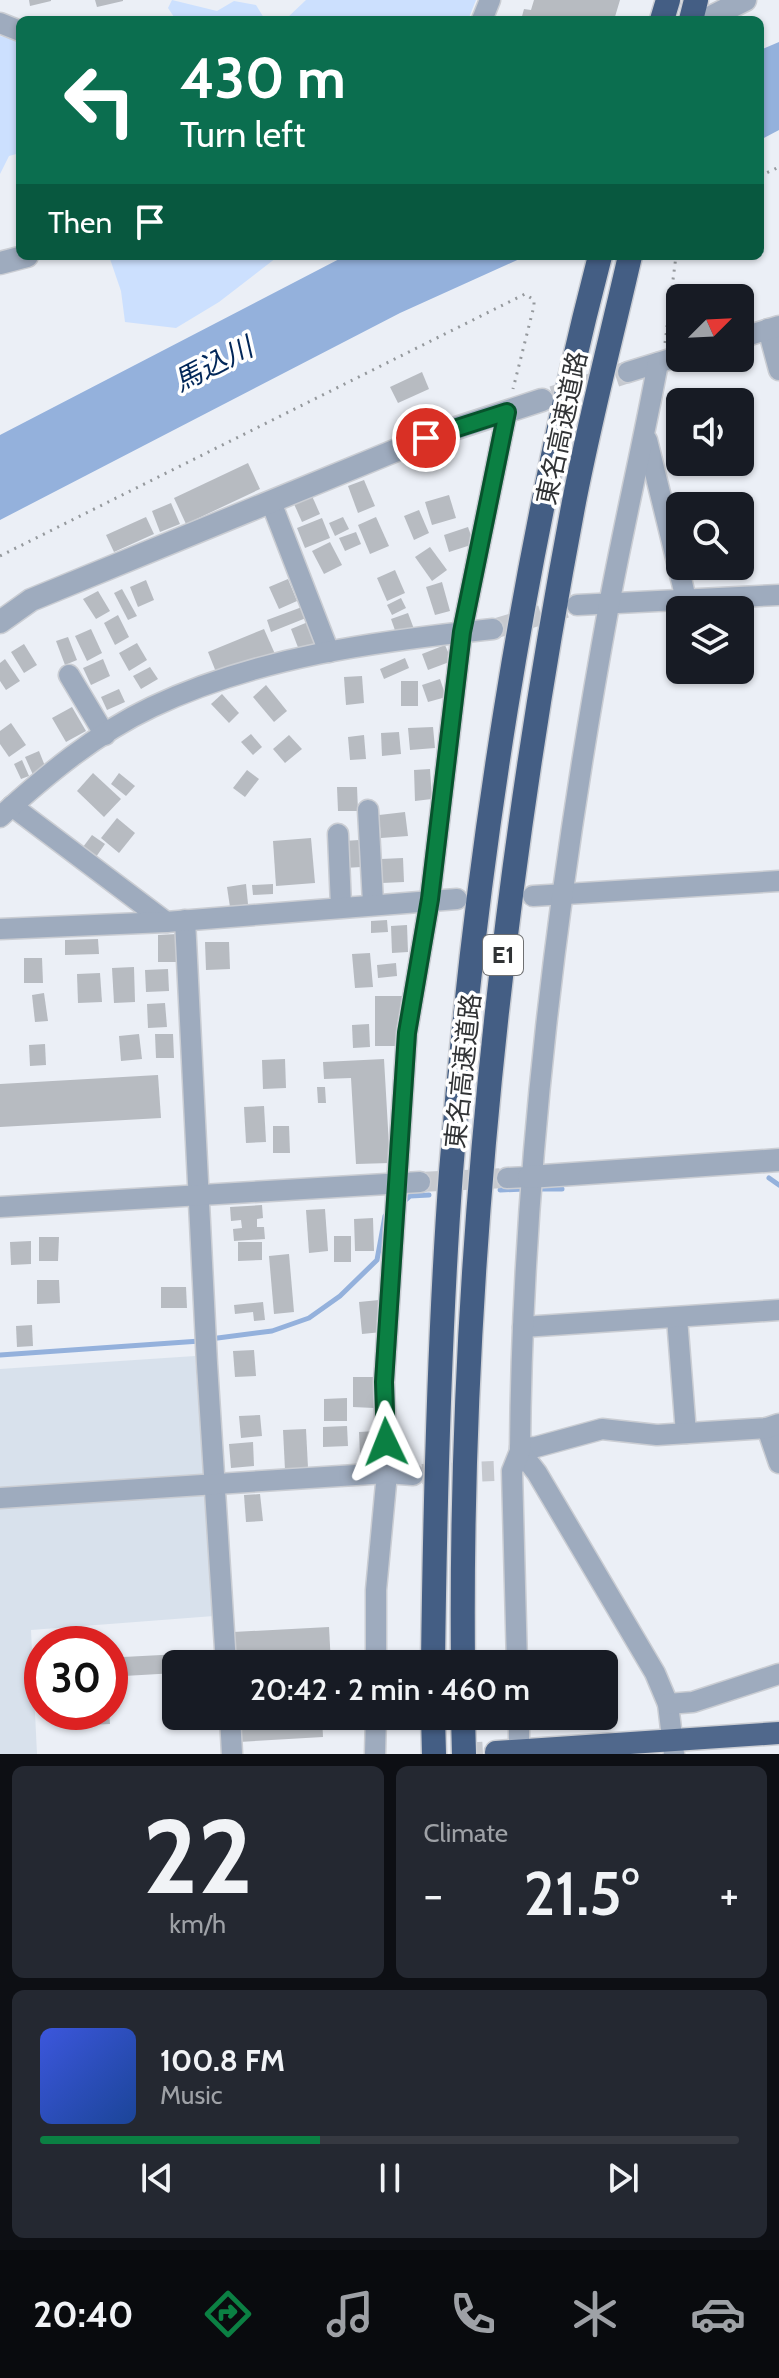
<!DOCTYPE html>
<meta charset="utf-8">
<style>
:root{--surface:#171b24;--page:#242831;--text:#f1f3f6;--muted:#9ea1a6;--line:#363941;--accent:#0b8043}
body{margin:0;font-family:Cabin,"Noto Sans JP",sans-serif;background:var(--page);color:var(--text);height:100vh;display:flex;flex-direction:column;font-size:30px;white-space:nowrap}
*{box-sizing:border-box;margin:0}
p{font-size:26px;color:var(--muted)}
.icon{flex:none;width:44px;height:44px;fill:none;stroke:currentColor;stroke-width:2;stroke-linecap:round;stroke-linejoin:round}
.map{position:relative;height:1754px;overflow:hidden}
.panel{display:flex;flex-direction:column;gap:12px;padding:12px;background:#0d0f14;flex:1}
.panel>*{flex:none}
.hud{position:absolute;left:16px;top:16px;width:748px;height:244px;border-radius:12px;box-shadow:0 2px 6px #0004;background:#0b6e4f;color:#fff;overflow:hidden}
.needle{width:52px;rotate:66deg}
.fabs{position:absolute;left:666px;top:284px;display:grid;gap:16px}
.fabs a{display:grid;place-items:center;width:88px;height:88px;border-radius:12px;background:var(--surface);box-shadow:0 2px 6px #0004;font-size:40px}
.speed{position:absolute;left:24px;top:1626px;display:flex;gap:16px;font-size:40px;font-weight:700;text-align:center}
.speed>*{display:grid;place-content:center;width:104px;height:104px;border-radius:50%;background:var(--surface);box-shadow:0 2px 6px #0004;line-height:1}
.speed .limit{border:12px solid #d22;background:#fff;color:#111}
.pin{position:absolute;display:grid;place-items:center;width:68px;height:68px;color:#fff;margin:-34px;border:4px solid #fff;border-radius:50%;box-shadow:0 2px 8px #0007}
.me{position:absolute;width:88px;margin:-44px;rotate:358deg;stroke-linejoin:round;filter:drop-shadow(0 0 6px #0008)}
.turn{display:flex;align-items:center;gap:28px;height:168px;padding:0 32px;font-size:36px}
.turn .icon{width:104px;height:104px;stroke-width:2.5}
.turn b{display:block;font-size:56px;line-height:68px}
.then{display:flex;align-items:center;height:76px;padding:0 32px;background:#0003;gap:16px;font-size:30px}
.big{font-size:60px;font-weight:600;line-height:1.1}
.panel .widget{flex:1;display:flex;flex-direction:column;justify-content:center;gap:12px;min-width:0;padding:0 28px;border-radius:12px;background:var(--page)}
.panel .dial{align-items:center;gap:0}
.dial b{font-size:104px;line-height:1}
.song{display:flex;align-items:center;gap:24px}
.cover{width:96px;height:96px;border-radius:12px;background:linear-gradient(135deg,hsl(230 70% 55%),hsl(220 70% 35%))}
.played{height:8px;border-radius:4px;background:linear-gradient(90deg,var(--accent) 40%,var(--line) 40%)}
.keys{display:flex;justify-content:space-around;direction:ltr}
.heat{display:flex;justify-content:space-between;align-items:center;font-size:44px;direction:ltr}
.panel .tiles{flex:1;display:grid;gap:12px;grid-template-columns:1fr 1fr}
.widget:last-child{grid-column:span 2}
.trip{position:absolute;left:162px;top:1650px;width:456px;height:80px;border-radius:12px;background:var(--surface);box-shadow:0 2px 6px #0004;font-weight:600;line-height:80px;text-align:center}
.tabs{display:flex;height:128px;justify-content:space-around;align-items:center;background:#090b0e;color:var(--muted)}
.tabs .icon{width:56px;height:56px}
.tabs .active{color:var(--accent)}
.tabs b{font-size:36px;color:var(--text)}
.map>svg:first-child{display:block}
.built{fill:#d8e1ec}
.green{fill:#cce0fe}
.water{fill:#94b1dc}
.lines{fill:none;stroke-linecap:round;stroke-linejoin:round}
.stream{stroke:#94b1dc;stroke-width:5}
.building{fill:#b7bbc1}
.minor-tunnel{stroke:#c6c9cf;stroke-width:20;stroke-dasharray:20 10;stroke-linecap:butt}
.tertiary-tunnel{stroke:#c6c9cf;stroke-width:22;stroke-dasharray:22 11;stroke-linecap:butt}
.trunk-tunnel{stroke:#c6c9cf;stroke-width:22;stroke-dasharray:22 11;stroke-linecap:butt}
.minor-casing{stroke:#cacdd3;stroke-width:23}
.tertiary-casing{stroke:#cacdd3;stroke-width:25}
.trunk-casing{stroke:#cacdd3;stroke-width:25}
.motorway-casing{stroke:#cacdd3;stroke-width:27}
.path{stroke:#95999d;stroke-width:3;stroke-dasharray:2 6;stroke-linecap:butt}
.minor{stroke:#9eabbe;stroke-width:20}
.tertiary{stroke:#9eabbe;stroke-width:22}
.trunk{stroke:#50688c;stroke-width:22}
.motorway{stroke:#445e84;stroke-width:24}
.route-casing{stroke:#07532c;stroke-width:20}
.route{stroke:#0b8043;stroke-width:14}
.labels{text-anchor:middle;stroke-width:7;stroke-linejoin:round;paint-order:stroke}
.shield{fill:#fff;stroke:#6f7072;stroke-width:2}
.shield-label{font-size:24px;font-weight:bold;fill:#313335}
.street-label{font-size:26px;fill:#313335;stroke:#fff}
.water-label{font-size:28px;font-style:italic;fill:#022759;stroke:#fff}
</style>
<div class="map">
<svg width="779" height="1754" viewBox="0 0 779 1754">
<rect width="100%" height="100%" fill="#ebeff6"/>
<path class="built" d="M 195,1356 L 214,1616 L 31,1630 L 37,1754 L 0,1754 L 0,1369 Z"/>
<g class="green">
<path d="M 172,0 L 217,11 L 234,1 L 256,5 L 264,18 L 271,20 L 176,20 L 168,8 Z"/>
<path d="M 306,0 L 476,0 L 468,20 L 285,20 Z"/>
<path d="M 0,36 L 20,41 L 20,153 L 9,156 L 0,174 Z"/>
<path d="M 121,256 L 274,256 L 276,258 L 219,302 L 176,328 L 125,322 L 121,291 L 110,259 Z"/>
</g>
<g class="water">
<path d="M 779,42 L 779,130 L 760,140 L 760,50 Z"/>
<path d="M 345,256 L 526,256 L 400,313 L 0,520 L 0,435 Z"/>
</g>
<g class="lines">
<g class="stream">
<path d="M 769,1178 L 779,1185"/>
<path d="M 535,1189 L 562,1189"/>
<path d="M 500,1190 L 525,1189"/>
<path d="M 403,1202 L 410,1196 L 429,1195"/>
<path d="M 210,1339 L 272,1331 L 309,1318 L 340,1296 L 377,1260 L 385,1216 L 389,1213"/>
<path d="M 0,1355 L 200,1341"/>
</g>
</g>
<g class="building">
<path d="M 29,0 L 51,0 L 51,1 L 30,6 Z"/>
<path d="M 95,0 L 123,0 L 123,1 L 97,7 Z"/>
<path d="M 534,0 L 620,0 L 614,20 L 521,20 L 524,9 L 531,10 Z"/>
<path d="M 422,372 L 429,389 L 398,403 L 390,387 Z"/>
<path d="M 248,463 L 260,489 L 186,524 L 174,498 Z"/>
<path d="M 364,480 L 375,506 L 358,513 L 348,486 Z"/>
<path d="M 449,495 L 456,518 L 432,525 L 425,502 Z"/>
<path d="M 312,496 L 320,514 L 302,522 L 294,504 Z"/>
<path d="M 171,503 L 180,524 L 160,532 L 152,511 Z"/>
<path d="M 419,510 L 429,533 L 414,540 L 404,516 Z"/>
<path d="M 146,517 L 154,534 L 114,552 L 106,535 Z"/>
<path d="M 343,517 L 349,529 L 335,536 L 329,523 Z"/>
<path d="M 376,517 L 389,546 L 370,554 L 358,525 Z"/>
<path d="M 322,518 L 330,538 L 305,548 L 297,528 Z"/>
<path d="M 468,527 L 474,544 L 449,552 L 444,535 Z"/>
<path d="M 356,532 L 361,544 L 345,551 L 339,538 Z"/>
<path d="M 330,542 L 342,565 L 324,574 L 312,551 Z"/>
<path d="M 430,547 L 447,570 L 432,581 L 415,557 Z"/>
<path d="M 395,570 L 405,593 L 387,601 L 377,578 Z"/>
<path d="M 288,579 L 297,601 L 279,609 L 269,587 Z"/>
<path d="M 146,580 L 154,600 L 138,607 L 130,587 Z"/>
<path d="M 442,582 L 450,611 L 435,615 L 426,587 Z"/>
<path d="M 122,589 L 137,616 L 128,620 L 114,593 Z"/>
<path d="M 98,591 L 110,611 L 96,619 L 83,599 Z"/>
<path d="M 401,598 L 406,608 L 392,615 L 387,605 Z"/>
<path d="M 302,607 L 306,618 L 271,632 L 267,620 Z"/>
<path d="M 408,613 L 414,629 L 397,636 L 391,619 Z"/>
<path d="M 118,615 L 129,637 L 115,645 L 104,623 Z"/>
<path d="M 308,622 L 317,643 L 299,650 L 291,629 Z"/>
<path d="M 91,629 L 102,653 L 87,661 L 75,636 Z"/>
<path d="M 264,629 L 275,654 L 218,677 L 208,652 Z"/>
<path d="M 68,637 L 77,660 L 65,665 L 56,641 Z"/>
<path d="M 137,643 L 147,660 L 129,671 L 119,653 Z"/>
<path d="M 24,644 L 37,665 L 24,673 L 11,652 Z"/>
<path d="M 445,645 L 452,661 L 428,670 L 422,654 Z"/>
<path d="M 405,658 L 409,668 L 384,679 L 380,669 Z"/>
<path d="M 5,659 L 20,681 L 6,690 L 0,681 L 0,663 Z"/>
<path d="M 103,659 L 110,676 L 91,685 L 83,668 Z"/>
<path d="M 150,667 L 158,679 L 141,689 L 133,676 Z"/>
<path d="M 362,676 L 364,703 L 346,705 L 344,677 Z"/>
<path d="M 440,679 L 446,697 L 428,702 L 422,685 Z"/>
<rect x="401" y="681" width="17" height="25"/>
<path d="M 266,685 L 287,711 L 274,722 L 253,697 Z"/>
<path d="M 119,689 L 125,702 L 107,710 L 101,697 Z"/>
<path d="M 222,694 L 239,713 L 229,723 L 211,704 Z"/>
<path d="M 72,707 L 86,731 L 66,742 L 52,718 Z"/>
<path d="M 11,723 L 26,745 L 9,757 L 0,744 L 0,731 Z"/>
<path d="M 433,727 L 435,748 L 410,750 L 408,728 Z"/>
<path d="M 399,732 L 401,754 L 382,756 L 381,733 Z"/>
<path d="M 251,734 L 262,747 L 253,755 L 241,742 Z"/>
<path d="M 289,735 L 302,749 L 285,763 L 273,749 Z"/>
<path d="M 364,735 L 366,759 L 350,760 L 348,737 Z"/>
<path d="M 39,751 L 47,771 L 34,777 L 25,757 Z"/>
<path d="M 22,760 L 29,776 L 21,779 L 14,764 Z"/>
<path d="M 430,769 L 432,799 L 415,801 L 414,770 Z"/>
<path d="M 247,770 L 259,779 L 245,797 L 233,788 Z"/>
<path d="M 93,773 L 121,799 L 104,817 L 77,791 Z"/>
<path d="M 119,773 L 135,786 L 126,796 L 111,784 Z"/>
<path d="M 337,787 L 357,787 L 358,811 L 338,811 Z"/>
<path d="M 405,812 L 408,836 L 381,838 L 379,815 Z"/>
<path d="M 117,818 L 135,833 L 119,853 L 101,838 Z"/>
<path d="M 92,835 L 105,844 L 96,857 L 83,847 Z"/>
<path d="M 311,838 L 315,883 L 276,886 L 273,841 Z"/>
<path d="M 359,840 L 361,867 L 345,868 L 343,841 Z"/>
<path d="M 403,858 L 404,882 L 382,883 L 381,859 Z"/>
<path d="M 246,884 L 248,904 L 230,907 L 227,887 Z"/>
<path d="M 273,884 L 273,894 L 253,895 L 252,885 Z"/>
<path d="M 387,920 L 388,932 L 371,933 L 371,921 Z"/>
<path d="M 407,925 L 408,952 L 392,953 L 391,926 Z"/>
<path d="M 177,934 L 177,962 L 158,962 L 158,935 Z"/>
<path d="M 98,939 L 99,954 L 65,955 L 65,940 Z"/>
<path d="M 205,942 L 229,942 L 230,969 L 206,970 Z"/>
<path d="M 370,953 L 373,987 L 355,988 L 352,954 Z"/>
<path d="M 24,958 L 42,958 L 43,983 L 24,983 Z"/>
<path d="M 396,963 L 397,976 L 378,978 L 377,965 Z"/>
<path d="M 134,967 L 135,1002 L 114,1003 L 112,968 Z"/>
<path d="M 168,969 L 169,991 L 146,992 L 145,970 Z"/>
<path d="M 100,973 L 102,1002 L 78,1003 L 77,974 Z"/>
<path d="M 44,993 L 48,1021 L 35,1022 L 32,995 Z"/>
<rect x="375" y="996" width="27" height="50"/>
<path d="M 165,1003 L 167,1027 L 148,1028 L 147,1004 Z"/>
<path d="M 369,1024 L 370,1047 L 353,1048 L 352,1025 Z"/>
<path d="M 139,1034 L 142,1059 L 121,1061 L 119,1036 Z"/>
<path d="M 155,1034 L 173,1034 L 174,1058 L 156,1058 Z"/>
<path d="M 45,1044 L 46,1065 L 30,1066 L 29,1045 Z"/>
<path d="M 285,1059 L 286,1088 L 263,1089 L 262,1060 Z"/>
<path d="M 384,1059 L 390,1163 L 356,1164 L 351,1078 L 324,1079 L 323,1062 Z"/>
<path d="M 158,1075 L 161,1118 L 0,1127 L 0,1084 Z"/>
<path d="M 317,1087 L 325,1087 L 326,1103 L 318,1103 Z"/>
<path d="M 264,1106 L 266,1142 L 246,1143 L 244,1107 Z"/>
<path d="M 273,1126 L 289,1126 L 290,1153 L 273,1153 Z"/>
<path d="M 262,1205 L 263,1218 L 257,1219 L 257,1227 L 264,1227 L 265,1239 L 234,1241 L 233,1229 L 242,1228 L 241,1220 L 231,1221 L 230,1207 Z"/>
<path d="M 325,1209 L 328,1251 L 309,1253 L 306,1210 Z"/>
<path d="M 373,1218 L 374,1251 L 355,1251 L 354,1219 Z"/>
<rect x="334" y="1236" width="17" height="26"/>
<path d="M 39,1237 L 59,1237 L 58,1261 L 39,1261 Z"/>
<path d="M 31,1241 L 31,1264 L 11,1265 L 10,1242 Z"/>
<path d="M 238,1242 L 262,1242 L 262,1260 L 238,1261 Z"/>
<path d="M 289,1254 L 294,1312 L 274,1314 L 269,1256 Z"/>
<path d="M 37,1280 L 59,1280 L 60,1303 L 37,1304 Z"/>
<path d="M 161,1287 L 186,1287 L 187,1308 L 161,1308 Z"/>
<path d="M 379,1300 L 382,1332 L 362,1334 L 359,1302 Z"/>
<path d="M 263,1302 L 265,1320 L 254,1321 L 253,1312 L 235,1314 L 234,1305 Z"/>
<path d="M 32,1325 L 33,1346 L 17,1347 L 16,1326 Z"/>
<path d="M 254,1350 L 256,1376 L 235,1377 L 233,1351 Z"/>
<path d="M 353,1377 L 375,1377 L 374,1408 L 353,1407 Z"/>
<path d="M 347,1398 L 347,1421 L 324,1421 L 324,1399 Z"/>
<path d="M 260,1415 L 262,1436 L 241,1438 L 239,1416 Z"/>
<path d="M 347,1426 L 348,1446 L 323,1447 L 323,1427 Z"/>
<path d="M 306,1429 L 308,1468 L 285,1470 L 283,1430 Z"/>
<path d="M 376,1431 L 376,1455 L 360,1455 L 359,1432 Z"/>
<path d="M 253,1442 L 254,1466 L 231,1468 L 229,1444 Z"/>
<path d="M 260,1494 L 263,1521 L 246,1522 L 244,1495 Z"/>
<path d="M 329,1627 L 331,1664 L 235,1664 L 233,1632 Z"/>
<path d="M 181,1654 L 181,1664 L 176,1664 L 176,1673 L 124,1676 L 123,1657 Z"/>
<path d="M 65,1712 L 109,1712 L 110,1724 L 66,1726 Z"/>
<path d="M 238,1716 L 322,1716 L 323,1737 L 239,1742 Z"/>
</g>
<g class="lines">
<g class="minor-tunnel">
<path d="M 493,629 L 566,608"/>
<path d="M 420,1182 L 507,1178"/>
<path d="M 422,1474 L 494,1471"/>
</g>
<path class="tertiary-tunnel" d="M 553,397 L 628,372"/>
<path class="trunk-tunnel" d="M 461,1754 L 496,1752"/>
<defs>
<g id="minor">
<path d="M 482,20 L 490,0"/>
<path d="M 0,23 L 20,31"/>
<path d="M 768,329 L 779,370"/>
<path d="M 740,338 L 779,326"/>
<path d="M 628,372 L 680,356"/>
<path d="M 647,440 L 686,599"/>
<path d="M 271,502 L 329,652"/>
<path d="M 577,605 L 779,595"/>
<path d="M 69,675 L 105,735"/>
<path d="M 12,806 L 166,922"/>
<path d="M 368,810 L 373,903"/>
<path d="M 0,817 C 45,776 95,734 152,707 C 257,657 378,641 493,629"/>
<path d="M 338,834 L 341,906"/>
<path d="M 533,896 L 779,881"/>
<path d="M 185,920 L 207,1364 L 226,1664"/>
<path d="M 0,929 L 166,922 L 457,899"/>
<path d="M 507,1178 L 529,1177"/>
<path d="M 0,1207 L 420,1182"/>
<path d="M 677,1318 L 686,1433"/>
<path d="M 523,1327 L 779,1310"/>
<path d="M 767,1428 L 779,1463"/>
<path d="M 520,1448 L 536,1447 L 602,1429 L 657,1435 L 767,1428 L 779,1424"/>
<path d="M 520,1451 L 537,1473 L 655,1673 L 668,1704 L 674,1754"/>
<path d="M 0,1498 L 387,1473 L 413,1475"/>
<path d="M 376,1664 L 376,1590 L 387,1473 L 384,1382 L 407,1033 L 430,899 L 462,632 L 507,412"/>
<path d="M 517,1664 L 512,1471 L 520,1451 C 522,1167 558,884 609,605 C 624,524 643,444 658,363"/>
<path d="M 668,1704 L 693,1702 L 779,1674"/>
<path d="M 230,1716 L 232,1754"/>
<path d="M 519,1716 L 519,1751"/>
<path d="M 375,1754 L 376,1716"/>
</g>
<g id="tertiary">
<path d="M 705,20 L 745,0"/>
<path d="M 0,263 L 27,256"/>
<path d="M 0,622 L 31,600 L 426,438 L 542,400"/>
<path d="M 529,1177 L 779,1160"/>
</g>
<path id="trunk" d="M 496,1752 L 779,1733"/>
<g id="motorway">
<path d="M 662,20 L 668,0"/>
<path d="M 691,20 L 696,0"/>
<path d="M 433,1664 C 435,1500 439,1335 451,1172 C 474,871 524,548 600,256"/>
<path d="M 463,1664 C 459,1275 501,888 573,507 C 589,423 611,339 630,256"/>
<path d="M 433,1716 L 434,1754"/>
<path d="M 463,1716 L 464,1754"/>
</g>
</defs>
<use href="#minor" class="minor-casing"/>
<use href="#tertiary" class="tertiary-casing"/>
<use href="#trunk" class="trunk-casing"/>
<use href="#motorway" class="motorway-casing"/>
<g class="path">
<path d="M 760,176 L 779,167"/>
<path d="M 665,343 L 676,256"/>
<path d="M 0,556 L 525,294 L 534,300 L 534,306 L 513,389"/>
</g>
<use href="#minor" class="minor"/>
<use href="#tertiary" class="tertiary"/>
<use href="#trunk" class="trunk"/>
<use href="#motorway" class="motorway"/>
</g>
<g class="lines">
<defs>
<path id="route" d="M 386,1442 L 384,1382 L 407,1033 L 430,899 L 462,632 L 507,412 L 426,438"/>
</defs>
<use href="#route" class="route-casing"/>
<use href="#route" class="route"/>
</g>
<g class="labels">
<rect class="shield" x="483" y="935" width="40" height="40" rx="6"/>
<g class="shield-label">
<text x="503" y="963">E1</text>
</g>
<g class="street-label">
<text transform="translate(562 428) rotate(-78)" y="9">東名高速道路</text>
<text transform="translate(463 1071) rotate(-84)" y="9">東名高速道路</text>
</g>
<g class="water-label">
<text transform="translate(213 364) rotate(-27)" y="10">馬込川</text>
</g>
</g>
</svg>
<div class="fabs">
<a><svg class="needle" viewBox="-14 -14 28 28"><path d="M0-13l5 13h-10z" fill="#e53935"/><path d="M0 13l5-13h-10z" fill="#9ea1a6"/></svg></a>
<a><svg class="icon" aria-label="sound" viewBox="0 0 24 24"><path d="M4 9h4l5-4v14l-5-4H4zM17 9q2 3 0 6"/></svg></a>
<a><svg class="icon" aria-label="search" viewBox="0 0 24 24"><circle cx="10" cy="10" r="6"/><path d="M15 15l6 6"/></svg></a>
<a><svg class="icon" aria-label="layers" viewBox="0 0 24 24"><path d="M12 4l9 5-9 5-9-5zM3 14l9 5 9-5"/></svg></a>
</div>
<div class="speed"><div class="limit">30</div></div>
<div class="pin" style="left:426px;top:438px;background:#d93025"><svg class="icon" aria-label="arrive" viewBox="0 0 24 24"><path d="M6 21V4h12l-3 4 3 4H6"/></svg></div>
<svg class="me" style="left:386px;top:1442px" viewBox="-20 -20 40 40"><path d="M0-17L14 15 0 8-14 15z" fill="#0b8043" stroke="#fff" stroke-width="4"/></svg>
<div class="trip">20:42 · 2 min · 460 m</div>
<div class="hud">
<div class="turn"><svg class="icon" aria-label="left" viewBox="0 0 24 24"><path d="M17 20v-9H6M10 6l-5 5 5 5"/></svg><div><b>430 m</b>Turn left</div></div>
<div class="then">Then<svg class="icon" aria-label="arrive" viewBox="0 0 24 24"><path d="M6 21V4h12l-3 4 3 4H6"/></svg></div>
</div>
</div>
<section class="panel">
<div class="tiles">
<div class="widget dial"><b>22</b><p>km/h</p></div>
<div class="widget"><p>Climate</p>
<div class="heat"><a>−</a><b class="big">21.5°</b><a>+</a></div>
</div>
<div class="widget">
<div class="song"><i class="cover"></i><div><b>100.8 FM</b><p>Music</p></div></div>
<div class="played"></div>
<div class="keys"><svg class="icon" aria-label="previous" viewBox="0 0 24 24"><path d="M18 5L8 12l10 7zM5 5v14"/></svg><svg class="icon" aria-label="pause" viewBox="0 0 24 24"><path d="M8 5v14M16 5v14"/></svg><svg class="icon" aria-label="next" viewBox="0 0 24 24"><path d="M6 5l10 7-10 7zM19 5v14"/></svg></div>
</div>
</div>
</section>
<nav class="tabs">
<b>20:40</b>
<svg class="icon active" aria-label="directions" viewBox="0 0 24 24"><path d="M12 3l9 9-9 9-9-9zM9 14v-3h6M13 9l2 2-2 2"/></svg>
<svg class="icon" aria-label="music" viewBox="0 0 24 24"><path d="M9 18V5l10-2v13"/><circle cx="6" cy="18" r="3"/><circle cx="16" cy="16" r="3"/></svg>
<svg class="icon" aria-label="phone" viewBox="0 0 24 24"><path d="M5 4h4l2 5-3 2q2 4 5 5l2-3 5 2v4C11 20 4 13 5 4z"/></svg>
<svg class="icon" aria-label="climate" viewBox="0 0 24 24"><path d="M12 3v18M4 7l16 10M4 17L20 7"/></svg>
<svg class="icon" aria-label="car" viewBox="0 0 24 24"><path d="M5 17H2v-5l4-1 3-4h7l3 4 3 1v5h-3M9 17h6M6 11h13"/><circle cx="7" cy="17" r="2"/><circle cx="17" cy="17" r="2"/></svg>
</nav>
